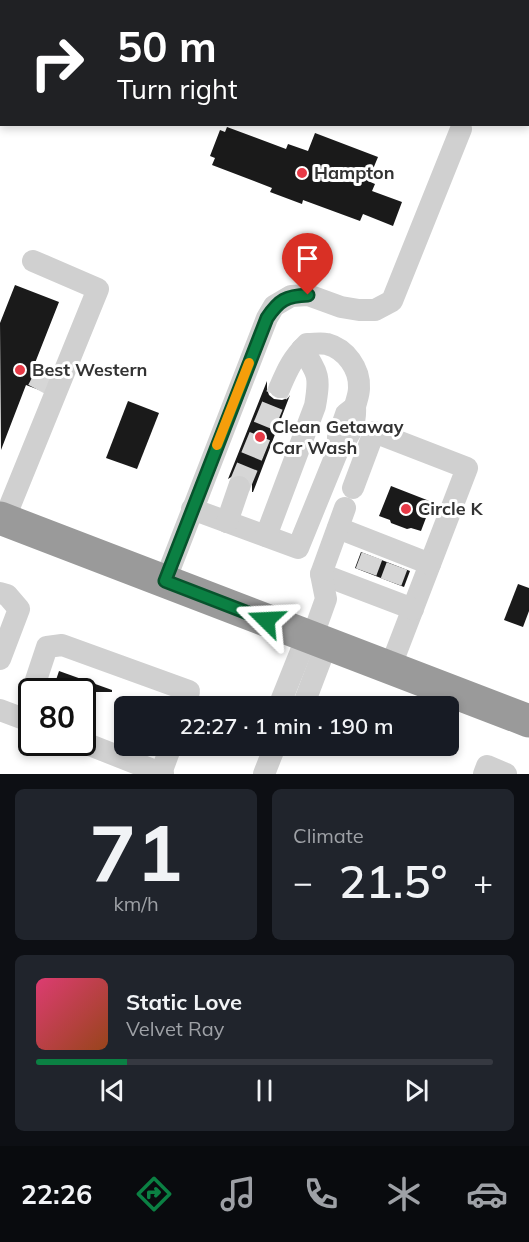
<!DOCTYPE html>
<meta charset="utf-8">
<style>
:root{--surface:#171b24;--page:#20242c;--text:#f1f3f6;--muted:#9ea1a6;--line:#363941;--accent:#0b8043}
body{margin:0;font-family:Mulish,sans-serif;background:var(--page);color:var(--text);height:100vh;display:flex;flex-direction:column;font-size:22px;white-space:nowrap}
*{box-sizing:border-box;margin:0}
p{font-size:20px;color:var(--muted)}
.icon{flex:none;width:33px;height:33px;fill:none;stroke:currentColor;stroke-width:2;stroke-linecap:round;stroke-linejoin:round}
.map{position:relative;height:774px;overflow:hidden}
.details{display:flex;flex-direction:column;gap:15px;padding:15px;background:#0d0f14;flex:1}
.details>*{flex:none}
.guide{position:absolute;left:0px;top:0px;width:530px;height:126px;box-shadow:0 3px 9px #0003;background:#202124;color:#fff;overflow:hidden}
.speed{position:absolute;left:18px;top:678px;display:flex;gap:12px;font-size:30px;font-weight:700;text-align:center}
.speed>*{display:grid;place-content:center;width:78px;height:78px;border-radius:50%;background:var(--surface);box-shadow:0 3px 9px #0003;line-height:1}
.speed .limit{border:3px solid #111;border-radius:9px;background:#fff;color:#111}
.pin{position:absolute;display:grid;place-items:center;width:51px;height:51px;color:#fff;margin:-62px -26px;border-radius:50% 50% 50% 0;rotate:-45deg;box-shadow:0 0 6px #0007}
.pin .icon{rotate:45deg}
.me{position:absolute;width:66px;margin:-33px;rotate:291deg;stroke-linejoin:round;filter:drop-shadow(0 0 4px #0008)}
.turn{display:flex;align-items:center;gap:21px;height:126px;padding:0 18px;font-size:27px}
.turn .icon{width:78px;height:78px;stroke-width:2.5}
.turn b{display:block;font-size:42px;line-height:51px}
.big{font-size:45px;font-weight:600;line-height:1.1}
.details .tile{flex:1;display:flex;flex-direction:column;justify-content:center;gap:9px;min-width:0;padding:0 21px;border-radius:9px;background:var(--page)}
.details .dial{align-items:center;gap:0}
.dial b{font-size:78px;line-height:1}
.song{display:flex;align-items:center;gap:18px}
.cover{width:72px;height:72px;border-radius:9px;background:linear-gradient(135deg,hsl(340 70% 55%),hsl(20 70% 35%))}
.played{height:6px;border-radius:3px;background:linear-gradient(90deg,var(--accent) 20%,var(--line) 20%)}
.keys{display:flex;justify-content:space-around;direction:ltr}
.heat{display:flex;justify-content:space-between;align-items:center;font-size:33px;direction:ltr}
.details .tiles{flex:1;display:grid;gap:15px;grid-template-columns:1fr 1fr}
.tile:last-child{grid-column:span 2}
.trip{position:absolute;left:114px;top:696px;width:345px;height:60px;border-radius:9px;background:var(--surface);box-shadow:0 3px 9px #0003;font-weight:600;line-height:60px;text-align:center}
.tabs{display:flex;height:96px;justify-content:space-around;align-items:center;background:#090b0e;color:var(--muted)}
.tabs .icon{width:42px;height:42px}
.tabs .current{color:var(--accent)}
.tabs b{font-size:27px;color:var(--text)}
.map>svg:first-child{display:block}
.building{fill:#1a1a1a}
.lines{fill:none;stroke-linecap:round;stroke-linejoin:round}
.minor-tunnel{stroke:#d6d6d6;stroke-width:22;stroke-dasharray:22 11;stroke-linecap:butt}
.minor{stroke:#d0d0d0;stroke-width:22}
.highway{stroke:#9a9a9a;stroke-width:33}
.route-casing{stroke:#07532c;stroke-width:15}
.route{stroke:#0b8043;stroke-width:10}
.slow{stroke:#f59e0b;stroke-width:10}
.poi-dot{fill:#e63946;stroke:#fff;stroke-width:2}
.labels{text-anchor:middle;stroke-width:6;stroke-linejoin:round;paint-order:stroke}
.poi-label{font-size:18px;font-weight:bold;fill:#333;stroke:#fff;text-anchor:start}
</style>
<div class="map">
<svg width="529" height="774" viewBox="0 0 529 774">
<rect width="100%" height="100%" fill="#fff"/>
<g class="building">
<path d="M 227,127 L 286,149 L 288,144 L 308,151 L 315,133 L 378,157 L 368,181 L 375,184 L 372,191 L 402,202 L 393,226 L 363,214 L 360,221 L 303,200 L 302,204 L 270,192 L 272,188 L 212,165 L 215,158 L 210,156 L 220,130 L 225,132 Z"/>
<path d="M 15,285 L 59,302 L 33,368 L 49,374 L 42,391 L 26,385 L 1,450 L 0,323 Z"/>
<path d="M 267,381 L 267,389 L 269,395 L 274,399 L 282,400 L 288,398 L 290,395 L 253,492 L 252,492 L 252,485 L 249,479 L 244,474 L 236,474 L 228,479 Z"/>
<path d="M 128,401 L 159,413 L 137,469 L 106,458 Z"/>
<path d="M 391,486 L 432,502 L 421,531 L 411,528 L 407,529 L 391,523 L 390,520 L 379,516 Z"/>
<path d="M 361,552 L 410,571 L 404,587 L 355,568 Z"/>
<path d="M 518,584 L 529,588 L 529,611 L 523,627 L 504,620 Z"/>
<path d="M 59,671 L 112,690 L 112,692 L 52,692 Z"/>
</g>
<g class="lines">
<g class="minor-tunnel">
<path d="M 38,390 L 47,373"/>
<path d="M 239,487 L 280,387"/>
<path d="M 366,572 L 372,556"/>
<path d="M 391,582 L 397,566"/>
</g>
<g class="minor">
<path d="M 280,387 C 288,368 293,358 307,344 C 314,344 321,343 327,344 C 346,349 360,369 359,388 C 359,395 356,401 355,407"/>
<path d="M 353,488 L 374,432 L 467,468 L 390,668"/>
<path d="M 192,509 L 298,548 L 340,445 C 351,436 356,422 355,407 L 346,414 L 338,437 L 340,445"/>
<path d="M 4,520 L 98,289 L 33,261"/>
<path d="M 227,522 L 239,487"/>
<path d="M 338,528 L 430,564"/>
<path d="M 266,536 L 315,406 C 320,377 319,374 302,349"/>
<path d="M 321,574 L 413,609"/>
<path d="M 165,581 L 267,318 L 274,306 L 291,296 L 308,295 L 341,307 L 359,310 L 375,310 L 392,301 L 461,129"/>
<path d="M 0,593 L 7,595 L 19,609 L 0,659"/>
<path d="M 312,638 L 326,599 L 321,574 L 345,508"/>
<path d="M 32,692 L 47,647 L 62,645 L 189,691 L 186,706"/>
<path d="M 279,706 L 307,636"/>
<path d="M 303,706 L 327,643"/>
<path d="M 0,710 L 32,722"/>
<path d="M 82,742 L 163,774"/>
<path d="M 161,773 L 171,746"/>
<path d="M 264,774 L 275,746"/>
<path d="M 484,774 L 487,766 L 506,774"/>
</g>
<path class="highway" d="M 0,518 L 529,721"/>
</g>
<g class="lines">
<defs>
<path id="route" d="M 266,620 L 165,581 L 267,318 C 279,300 286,296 308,295"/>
</defs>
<use href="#route" class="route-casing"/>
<use href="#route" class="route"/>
<path class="slow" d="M 217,445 L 249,363"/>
</g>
<g class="poi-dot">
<circle cx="302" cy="173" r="6"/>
<circle cx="20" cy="370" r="6"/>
<circle cx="260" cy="437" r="6"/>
<circle cx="406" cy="509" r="6"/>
</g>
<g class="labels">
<g class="poi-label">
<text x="314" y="179">Hampton</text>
<text x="32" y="376">Best Western</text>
<text x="272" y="433">Clean Getaway<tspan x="272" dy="21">Car Wash</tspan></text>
<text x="418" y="515">Circle K</text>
</g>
</g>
</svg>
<div class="speed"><div class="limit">80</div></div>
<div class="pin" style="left:308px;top:295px;background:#d93025"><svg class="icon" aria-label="arrive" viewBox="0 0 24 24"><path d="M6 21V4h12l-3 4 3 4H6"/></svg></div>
<svg class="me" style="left:266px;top:620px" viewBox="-20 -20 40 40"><path d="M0-17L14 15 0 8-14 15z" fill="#0b8043" stroke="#fff" stroke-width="4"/></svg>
<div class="trip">22:27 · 1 min · 190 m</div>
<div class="guide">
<div class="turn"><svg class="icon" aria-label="right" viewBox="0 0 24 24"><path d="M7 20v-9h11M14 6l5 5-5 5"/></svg><div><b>50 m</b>Turn right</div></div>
</div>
</div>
<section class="details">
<div class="tiles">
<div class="tile dial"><b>71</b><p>km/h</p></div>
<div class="tile"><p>Climate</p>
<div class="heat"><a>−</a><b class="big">21.5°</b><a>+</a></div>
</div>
<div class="tile">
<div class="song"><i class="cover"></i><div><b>Static Love</b><p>Velvet Ray</p></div></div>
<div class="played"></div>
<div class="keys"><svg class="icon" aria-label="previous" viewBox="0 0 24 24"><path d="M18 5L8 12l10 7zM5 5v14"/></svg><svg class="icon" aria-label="pause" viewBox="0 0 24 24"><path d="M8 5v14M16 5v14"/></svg><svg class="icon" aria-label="next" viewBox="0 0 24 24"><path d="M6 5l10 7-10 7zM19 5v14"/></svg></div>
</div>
</div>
</section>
<nav class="tabs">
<b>22:26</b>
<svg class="icon current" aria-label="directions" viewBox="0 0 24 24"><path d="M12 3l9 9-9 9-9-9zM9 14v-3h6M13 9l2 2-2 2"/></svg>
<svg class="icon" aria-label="music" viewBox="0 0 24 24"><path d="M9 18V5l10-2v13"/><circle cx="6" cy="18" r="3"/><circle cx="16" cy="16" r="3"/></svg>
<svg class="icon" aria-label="phone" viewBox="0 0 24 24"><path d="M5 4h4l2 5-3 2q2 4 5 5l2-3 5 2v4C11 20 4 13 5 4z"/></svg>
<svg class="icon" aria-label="climate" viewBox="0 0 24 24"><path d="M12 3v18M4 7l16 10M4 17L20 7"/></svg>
<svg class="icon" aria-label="car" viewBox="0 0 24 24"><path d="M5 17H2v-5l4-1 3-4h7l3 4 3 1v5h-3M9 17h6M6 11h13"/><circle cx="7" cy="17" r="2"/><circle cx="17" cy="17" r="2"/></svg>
</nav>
